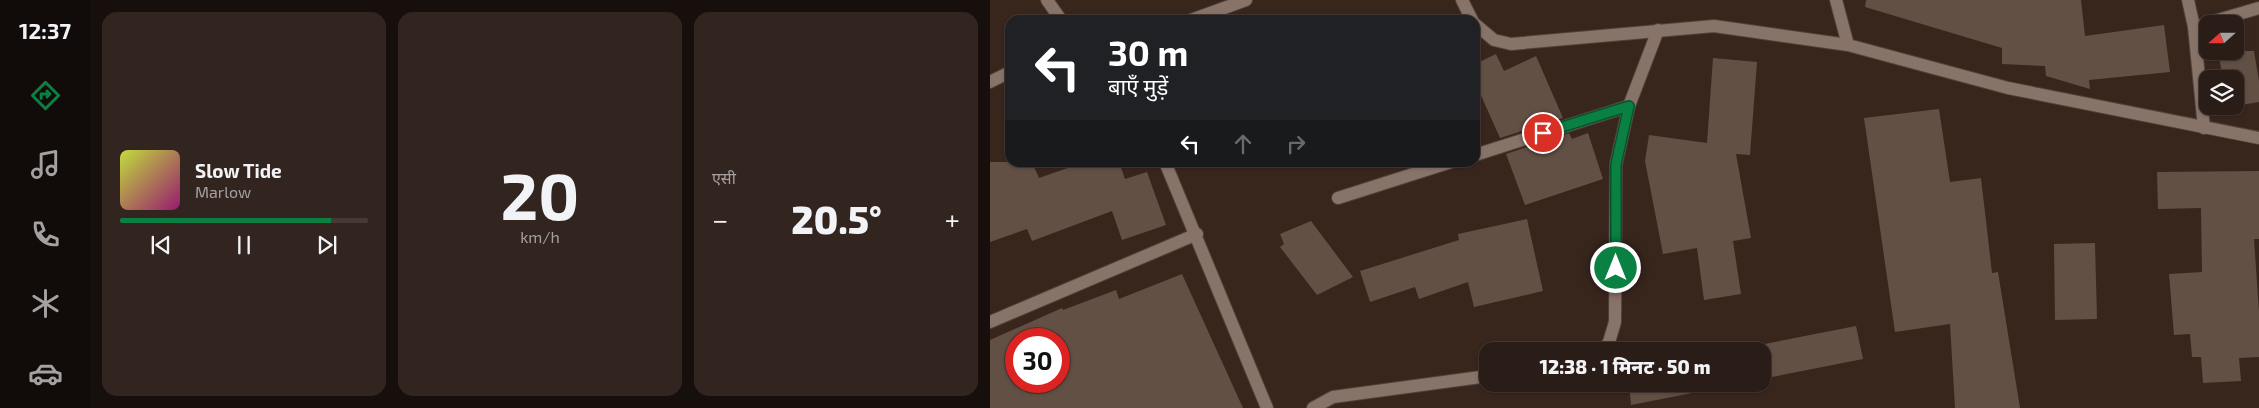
<!DOCTYPE html>
<html lang="hi">
<meta charset="utf-8">
<style>
:root{--surface:#2a1c16;--page:#32251f;--text:#f1f3f6;--muted:#a5a1a1;--line:#463a35;--accent:#0b8043}
body{margin:0;font-family:"Exo 2","Noto Sans Devanagari",sans-serif;background:var(--page);color:var(--text);height:100vh;display:flex;flex-direction:column;font-size:19px;white-space:nowrap}
*{box-sizing:border-box;margin:0}
p{font-size:16px;color:var(--muted)}
.icon{flex:none;width:28px;height:28px;fill:none;stroke:currentColor;stroke-width:2;stroke-linecap:round;stroke-linejoin:round}
.map{position:relative;flex:1;overflow:hidden}
.side{display:flex;flex-direction:column;gap:12px;padding:12px;background:#170f0c;width:900px}
.side>*{flex:none}
.top-card{position:absolute;left:15px;top:15px;width:475px;height:152px;border-radius:15px;box-shadow:0 1px 4px #0004,0 0 0 1px var(--line);background:#202124;color:#fff;overflow:hidden}
.needle{width:32px;rotate:249deg}
.fabs{position:absolute;left:1209px;top:15px;display:grid;gap:10px}
.fabs a{display:grid;place-items:center;width:45px;height:45px;border-radius:10px;background:var(--surface);box-shadow:0 1px 4px #0004,0 0 0 1px var(--line);font-size:25px}
.speed{position:absolute;left:15px;top:328px;display:flex;gap:10px;font-size:25px;font-weight:700;text-align:center}
.speed>*{display:grid;place-content:center;width:65px;height:65px;border-radius:50%;background:var(--surface);box-shadow:0 1px 4px #0004,0 0 0 1px var(--line);line-height:1}
.speed .limit{border:8px solid #d22;background:#fff;color:#111}
.pin{position:absolute;display:grid;place-items:center;width:42px;height:42px;color:#fff;margin:-21px;border:2px solid #fff;border-radius:50%;box-shadow:0 1px 5px #0007}
.me{position:absolute;width:55px;margin:-28px;rotate:0deg;stroke-linejoin:round;filter:drop-shadow(0 0 4px #0008)}
.turn{display:flex;align-items:center;gap:18px;height:105px;padding:0 20px;font-size:22px}
.turn .icon{width:65px;height:65px;stroke-width:2.5}
.turn b{display:block;font-size:35px;line-height:42px}
.lanes{display:flex;align-items:center;height:48px;padding:0 20px;background:#0003;justify-content:center;gap:25px;direction:ltr}
.lanes .off{opacity:.35}
.big{font-size:38px;font-weight:800;line-height:1.1}
.side .card{flex:1;display:flex;flex-direction:column;justify-content:center;gap:8px;min-width:0;padding:0 18px;border-radius:15px;background:var(--page)}
.side .dial{align-items:center;gap:0}
.dial b{font-size:65px;line-height:1}
.song{display:flex;align-items:center;gap:15px}
.cover{width:60px;height:60px;border-radius:8px;background:linear-gradient(135deg,hsl(70 70% 55%),hsl(320 70% 35%))}
.played{height:5px;border-radius:2px;background:linear-gradient(90deg,var(--accent) 85%,var(--line) 85%)}
.keys{display:flex;justify-content:space-around;direction:ltr}
.heat{display:flex;justify-content:space-between;align-items:center;font-size:28px;direction:ltr}
.side .tiles{flex:1;display:grid;gap:12px;grid-template-columns:repeat(3,1fr)}
.trip{position:absolute;left:489px;top:342px;width:292px;height:50px;border-radius:15px;background:var(--surface);box-shadow:0 1px 4px #0004,0 0 0 1px var(--line);font-weight:800;line-height:50px;text-align:center}
main{display:flex;flex:1;min-height:0}
.tab-bar{display:flex;flex-direction:column;width:90px;justify-content:space-around;align-items:center;background:#110b09;color:var(--muted)}
.tab-bar .icon{width:35px;height:35px}
.tab-bar .active{color:var(--accent)}
.tab-bar b{font-size:22px;color:var(--text)}
.map>svg:first-child{display:block}
.building{fill:#625044;fill-rule:evenodd}
.lines{fill:none;stroke-linecap:round;stroke-linejoin:round}
.street-casing{stroke:#50423b;stroke-width:14}
.street{stroke:#887369;stroke-width:12}
.route-casing{stroke:#07532c;stroke-width:12}
.route{stroke:#0b8043;stroke-width:9}
</style>
<main>
<nav class="tab-bar">
<b>12:37</b>
<svg class="icon active" aria-label="directions" viewBox="0 0 24 24"><path d="M12 3l9 9-9 9-9-9zM9 14v-3h6M13 9l2 2-2 2"/></svg>
<svg class="icon" aria-label="music" viewBox="0 0 24 24"><path d="M9 18V5l10-2v13"/><circle cx="6" cy="18" r="3"/><circle cx="16" cy="16" r="3"/></svg>
<svg class="icon" aria-label="phone" viewBox="0 0 24 24"><path d="M5 4h4l2 5-3 2q2 4 5 5l2-3 5 2v4C11 20 4 13 5 4z"/></svg>
<svg class="icon" aria-label="climate" viewBox="0 0 24 24"><path d="M12 3v18M4 7l16 10M4 17L20 7"/></svg>
<svg class="icon" aria-label="car" viewBox="0 0 24 24"><path d="M5 17H2v-5l4-1 3-4h7l3 4 3 1v5h-3M9 17h6M6 11h13"/><circle cx="7" cy="17" r="2"/><circle cx="17" cy="17" r="2"/></svg>
</nav>
<section class="side">
<div class="tiles">
<div class="card">
<div class="song"><i class="cover"></i><div><b>Slow Tide</b><p>Marlow</p></div></div>
<div class="played"></div>
<div class="keys"><svg class="icon" aria-label="previous" viewBox="0 0 24 24"><path d="M18 5L8 12l10 7zM5 5v14"/></svg><svg class="icon" aria-label="pause" viewBox="0 0 24 24"><path d="M8 5v14M16 5v14"/></svg><svg class="icon" aria-label="next" viewBox="0 0 24 24"><path d="M6 5l10 7-10 7zM19 5v14"/></svg></div>
</div>
<div class="card dial"><b>20</b><p>km/h</p></div>
<div class="card"><p>एसी</p>
<div class="heat"><a>−</a><b class="big">20.5°</b><a>+</a></div>
</div>
</div>
</section>
<div class="map">
<svg width="1269" height="408" viewBox="0 0 1269 408">
<rect width="100%" height="100%" fill="#38261d"/>
<g class="building">
<path d="M 876,0 L 1091,0 L 1095,36 L 1174,25 L 1180,72 L 1099,80 L 1100,89 L 1056,76 L 1055,66 L 1012,64 L 1012,48 L 875,7 Z"/>
<path d="M 1228,51 L 1264,51 L 1269,81 L 1269,102 L 1245,106 L 1245,79 L 1233,79 Z"/>
<path d="M 506,54 L 514,71 L 546,56 L 573,118 L 510,138 L 485,82 L 485,64 Z"/>
<path d="M 723,58 L 767,62 L 760,155 L 746,154 L 761,238 L 743,241 L 751,294 L 714,300 L 707,248 L 673,254 L 655,161 L 659,135 L 717,143 Z"/>
<path d="M 949,109 L 960,182 L 991,178 L 1002,273 L 1008,272 L 1030,408 L 965,408 L 960,324 L 905,332 L 874,118 Z"/>
<path d="M 579,133 L 582,139 L 598,133 L 613,179 L 535,205 L 516,154 Z"/>
<path d="M 0,162 L 42,162 L 49,178 L 95,162 L 129,162 L 135,179 L 157,172 L 176,225 L 132,240 L 122,211 L 42,241 L 37,229 L 0,242 Z"/>
<path d="M 1269,171 L 1269,239 L 1264,239 L 1269,312 L 1269,357 L 1249,358 L 1251,381 L 1213,383 L 1211,357 L 1202,357 L 1200,334 L 1184,335 L 1179,274 L 1212,272 L 1211,208 L 1168,209 L 1167,172 Z"/>
<path d="M 537,219 L 553,291 L 484,307 L 478,282 L 429,299 L 425,287 L 380,302 L 370,271 L 469,240 L 468,234 Z"/>
<path d="M 321,221 L 363,277 L 327,295 L 290,247 L 294,244 L 290,234 Z"/>
<path d="M 1105,243 L 1107,319 L 1065,320 L 1064,244 Z"/>
<path d="M 192,274 L 253,408 L 0,408 L 0,340 L 72,308 L 73,310 L 126,290 L 129,299 ZM 26,339 L 69,339 L 69,381 L 26,381 Z"/>
<path d="M 866,326 L 873,359 L 772,379 L 772,351 L 739,351 Z"/>
<path d="M 639,384 L 748,384 L 641,405 Z"/>
</g>
<g class="lines">
<defs>
<g id="street">
<path d="M 57,0 L 71,20"/>
<path d="M 472,0 L 482,20"/>
<path d="M 846,0 L 858,45 L 1018,88 L 1269,138"/>
<path d="M 1198,0 L 1204,27 L 1214,128"/>
<path d="M 201,20 L 256,0"/>
<path d="M 485,24 L 504,40 L 521,44 L 724,26 L 858,45"/>
<path d="M 1204,27 L 1269,8"/>
<path d="M 0,82 L 20,72"/>
<path d="M 485,155 L 639,106"/>
<path d="M 175,162 L 277,408"/>
<path d="M 348,198 L 461,162"/>
<path d="M 0,322 L 207,234"/>
<path d="M 612,351 L 619,342 L 625,322 L 626,164 L 639,106 L 668,30"/>
<path d="M 323,408 L 343,397 L 498,376"/>
</g>
</defs>
<use href="#street" class="street-casing"/>
<use href="#street" class="street"/>
</g>
<g class="lines">
<defs>
<path id="route" d="M 553,133 L 639,106 L 626,164 L 626,268"/>
</defs>
<use href="#route" class="route-casing"/>
<use href="#route" class="route"/>
</g>
</svg>
<div class="fabs">
<a><svg class="needle" viewBox="-14 -14 28 28"><path d="M0-13l5 13h-10z" fill="#e53935"/><path d="M0 13l5-13h-10z" fill="#a5a1a1"/></svg></a>
<a><svg class="icon" aria-label="layers" viewBox="0 0 24 24"><path d="M12 4l9 5-9 5-9-5zM3 14l9 5 9-5"/></svg></a>
</div>
<div class="speed"><div class="limit">30</div></div>
<div class="pin" style="left:553px;top:133px;background:#d93025"><svg class="icon" aria-label="arrive" viewBox="0 0 24 24"><path d="M6 21V4h12l-3 4 3 4H6"/></svg></div>
<svg class="me" style="left:626px;top:268px" viewBox="-20 -20 40 40"><circle r="17" fill="#0b8043" stroke="#fff" stroke-width="3"/><path d="M0-11L8 9 0 5-8 9z" fill="#fff"/></svg>
<div class="trip">12:38 · 1 मिनट · 50 m</div>
<div class="top-card">
<div class="turn"><svg class="icon" aria-label="left" viewBox="0 0 24 24"><path d="M17 20v-9H6M10 6l-5 5 5 5"/></svg><div><b>30 m</b>बाएँ मुड़ें</div></div>
<div class="lanes"><svg class="icon" aria-label="left" viewBox="0 0 24 24"><path d="M17 20v-9H6M10 6l-5 5 5 5"/></svg><svg class="icon off" aria-label="ahead" viewBox="0 0 24 24"><path d="M12 20V5M6 11l6-6 6 6"/></svg><svg class="icon off" aria-label="right" viewBox="0 0 24 24"><path d="M7 20v-9h11M14 6l5 5-5 5"/></svg></div>
</div>
</div>
</main>
